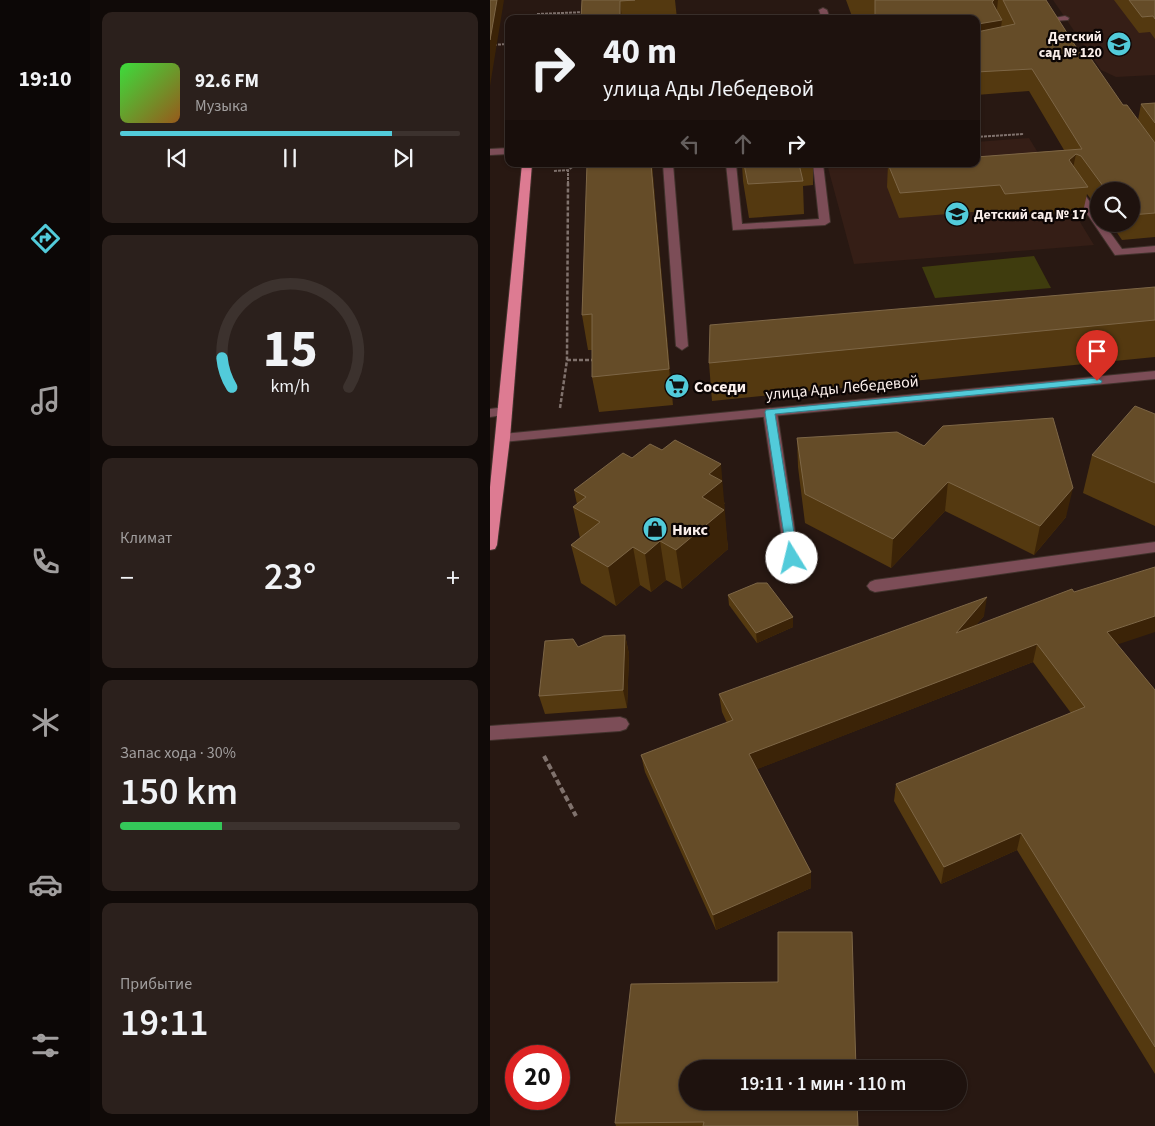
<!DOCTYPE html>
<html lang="ru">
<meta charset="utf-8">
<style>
:root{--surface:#1e120e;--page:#2b201c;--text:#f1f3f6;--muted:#a19e9e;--line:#3c322e;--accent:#52cbda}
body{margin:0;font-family:"Source Sans 3",sans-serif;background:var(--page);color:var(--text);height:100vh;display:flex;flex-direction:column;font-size:19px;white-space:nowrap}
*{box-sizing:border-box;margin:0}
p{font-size:16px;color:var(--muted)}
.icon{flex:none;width:28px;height:28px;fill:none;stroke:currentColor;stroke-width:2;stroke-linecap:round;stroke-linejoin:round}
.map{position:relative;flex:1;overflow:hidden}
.drawer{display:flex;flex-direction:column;gap:12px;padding:12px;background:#100a08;width:400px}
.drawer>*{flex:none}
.hud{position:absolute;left:15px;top:15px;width:475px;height:152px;border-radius:10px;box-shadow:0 1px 4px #0004,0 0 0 1px var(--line);background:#1e120e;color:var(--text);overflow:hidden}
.tools{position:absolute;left:600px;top:182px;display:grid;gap:10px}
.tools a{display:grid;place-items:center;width:50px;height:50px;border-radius:50%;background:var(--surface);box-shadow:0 1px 4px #0004,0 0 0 1px var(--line);font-size:25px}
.speed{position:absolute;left:15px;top:1045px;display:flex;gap:10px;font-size:25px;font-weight:700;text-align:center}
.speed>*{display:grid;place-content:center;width:65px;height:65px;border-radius:50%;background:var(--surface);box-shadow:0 1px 4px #0004,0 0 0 1px var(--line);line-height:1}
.speed .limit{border:8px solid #d22;background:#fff;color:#111}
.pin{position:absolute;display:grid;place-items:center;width:42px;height:42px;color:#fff;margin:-51px -21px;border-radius:50% 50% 50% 0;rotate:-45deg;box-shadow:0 0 5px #0007}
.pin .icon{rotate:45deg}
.me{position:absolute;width:55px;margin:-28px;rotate:351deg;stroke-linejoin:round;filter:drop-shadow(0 0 4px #0008)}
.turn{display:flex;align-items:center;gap:18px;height:105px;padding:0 15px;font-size:22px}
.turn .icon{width:65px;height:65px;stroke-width:2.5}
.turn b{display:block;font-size:35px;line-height:42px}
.lanes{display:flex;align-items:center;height:48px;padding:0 15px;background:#0003;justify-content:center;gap:25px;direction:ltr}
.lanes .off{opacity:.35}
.big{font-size:38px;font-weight:600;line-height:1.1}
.drawer .card{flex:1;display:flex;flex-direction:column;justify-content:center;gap:8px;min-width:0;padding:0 18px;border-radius:10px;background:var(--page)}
.drawer .dial{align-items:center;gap:0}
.dial svg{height:130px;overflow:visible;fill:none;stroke:var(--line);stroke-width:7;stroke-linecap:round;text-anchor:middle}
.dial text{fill:var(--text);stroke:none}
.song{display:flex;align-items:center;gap:15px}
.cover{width:60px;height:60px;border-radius:8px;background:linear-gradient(135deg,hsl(120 70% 55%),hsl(30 70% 35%))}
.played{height:5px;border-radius:2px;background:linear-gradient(90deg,var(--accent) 80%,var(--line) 80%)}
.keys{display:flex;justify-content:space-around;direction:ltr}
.heat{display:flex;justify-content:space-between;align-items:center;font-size:28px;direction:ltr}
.charge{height:8px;border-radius:4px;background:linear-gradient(90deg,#34c759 30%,var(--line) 0)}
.trip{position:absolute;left:189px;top:1060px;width:288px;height:50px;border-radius:25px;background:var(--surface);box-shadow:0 1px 4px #0004,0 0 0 1px var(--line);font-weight:600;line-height:50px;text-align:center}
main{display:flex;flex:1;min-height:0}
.tabs{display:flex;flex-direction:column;width:90px;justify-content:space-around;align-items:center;background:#0c0706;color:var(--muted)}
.tabs .icon{width:35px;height:35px}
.tabs .active{color:var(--accent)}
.tabs b{font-size:22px;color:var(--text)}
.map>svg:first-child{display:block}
.built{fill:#351e16}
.green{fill:#3f3c0e}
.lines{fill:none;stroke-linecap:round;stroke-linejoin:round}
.lane-casing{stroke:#41322c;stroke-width:2}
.street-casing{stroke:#41322c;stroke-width:2}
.primary-casing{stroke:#41322c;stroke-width:2}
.path-far2{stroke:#80726d;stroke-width:2;stroke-dasharray:3 1;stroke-linecap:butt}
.path-far1{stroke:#80726d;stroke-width:2.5;stroke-dasharray:4 2;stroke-linecap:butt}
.path{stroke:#80726d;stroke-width:4;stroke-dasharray:6 3;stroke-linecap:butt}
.lane{fill:#7c4d57;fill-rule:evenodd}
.street{fill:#7c4d57;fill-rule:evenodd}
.primary{fill:#dd7b92;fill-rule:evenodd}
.wall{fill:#543910}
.shaded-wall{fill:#3b2307}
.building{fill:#654c28;stroke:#7d6646}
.route{fill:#52cbda;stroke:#35848e}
.labels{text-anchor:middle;stroke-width:4.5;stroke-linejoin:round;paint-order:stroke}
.far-poi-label{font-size:14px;font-weight:bold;fill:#faeeea;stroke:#0c0504;text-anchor:end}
.poi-label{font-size:16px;font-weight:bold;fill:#faeeea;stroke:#0c0504;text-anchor:start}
.street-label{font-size:16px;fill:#faeeea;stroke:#0c0504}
</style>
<main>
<nav class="tabs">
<b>19:10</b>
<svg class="icon active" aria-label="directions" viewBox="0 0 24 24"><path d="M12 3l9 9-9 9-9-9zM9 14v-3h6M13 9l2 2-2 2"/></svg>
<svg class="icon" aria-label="music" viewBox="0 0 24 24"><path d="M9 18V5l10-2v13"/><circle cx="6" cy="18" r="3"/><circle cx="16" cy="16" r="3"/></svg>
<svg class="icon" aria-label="phone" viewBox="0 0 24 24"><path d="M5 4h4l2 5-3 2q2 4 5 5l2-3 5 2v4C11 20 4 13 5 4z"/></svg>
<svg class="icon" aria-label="climate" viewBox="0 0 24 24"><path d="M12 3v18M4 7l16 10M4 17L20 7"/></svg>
<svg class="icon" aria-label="car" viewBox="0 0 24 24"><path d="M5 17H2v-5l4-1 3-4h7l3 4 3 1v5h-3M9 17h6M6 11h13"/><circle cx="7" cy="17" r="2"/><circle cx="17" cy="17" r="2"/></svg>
<svg class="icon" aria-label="filters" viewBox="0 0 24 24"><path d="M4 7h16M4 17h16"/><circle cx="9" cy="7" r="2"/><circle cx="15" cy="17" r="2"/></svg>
</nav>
<section class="drawer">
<div class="card">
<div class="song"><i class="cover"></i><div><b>92.6 FM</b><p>Музыка</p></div></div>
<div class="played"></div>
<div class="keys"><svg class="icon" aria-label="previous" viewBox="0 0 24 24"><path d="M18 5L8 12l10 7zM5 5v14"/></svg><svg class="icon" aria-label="pause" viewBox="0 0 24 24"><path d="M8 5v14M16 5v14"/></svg><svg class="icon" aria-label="next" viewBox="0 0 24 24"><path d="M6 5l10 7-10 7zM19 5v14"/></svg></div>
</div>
<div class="card dial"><svg viewBox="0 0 100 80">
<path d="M14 69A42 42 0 1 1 86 69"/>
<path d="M14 69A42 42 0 0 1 8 51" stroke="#52cbda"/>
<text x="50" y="56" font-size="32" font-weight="700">15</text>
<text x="50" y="72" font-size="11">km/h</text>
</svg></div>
<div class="card"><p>Климат</p>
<div class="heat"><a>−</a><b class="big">23°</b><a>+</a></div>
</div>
<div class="card"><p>Запас хода · 30%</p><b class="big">150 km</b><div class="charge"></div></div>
<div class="card"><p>Прибытие</p><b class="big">19:11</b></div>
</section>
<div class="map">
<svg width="665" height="1126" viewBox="0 0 665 1126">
<rect width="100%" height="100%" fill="#281812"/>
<g class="built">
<path d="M 563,0 L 665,0 L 665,75 L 626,77 L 611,70 Z"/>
<path d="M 539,138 L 604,245 L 364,264 L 337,164 L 486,164 L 486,142 Z"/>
</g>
<path class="green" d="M 544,256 L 561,288 L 445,298 L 432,267 Z"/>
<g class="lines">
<defs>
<g id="lane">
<path d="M 333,8 L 337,10 L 340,19 L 332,19 L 329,10 Z"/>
<path d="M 575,16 L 579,18 L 578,20 L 562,21 L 558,19 Z"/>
<path d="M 173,164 L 183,164 L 198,346 L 192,350 L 186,346 Z"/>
<path d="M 236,164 L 246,164 L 252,224 L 329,219 L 323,164 L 333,164 L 340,222 L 335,225 L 243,230 Z"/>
<path d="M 584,184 L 588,185 L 609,215 L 609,224 L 614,224 L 632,249 L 665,246 L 665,252 L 625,255 L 579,187 Z"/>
<path d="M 15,407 L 22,411 L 20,414 L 0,417 L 0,409 Z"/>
<path d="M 280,408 L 287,412 L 309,558 L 307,562 L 297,562 L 295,558 L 273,412 Z"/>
<path d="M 665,542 L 665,552 L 385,592 L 380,590 L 377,586 L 380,582 L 385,580 Z"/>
<path d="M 130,717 L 136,719 L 139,724 L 136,729 L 130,731 L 0,740 L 0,726 Z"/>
</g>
<g id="street">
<path d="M 19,148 L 19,154 L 0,155 L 0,149 Z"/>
<path d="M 665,371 L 665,379 L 13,442 L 6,438 L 13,434 Z"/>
</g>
<path id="primary" d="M 32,164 L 42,164 L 20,438 L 7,545 L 5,549 L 0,550 L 0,487 Z"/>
</defs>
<use href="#lane" class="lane-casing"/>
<use href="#street" class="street-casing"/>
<use href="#primary" class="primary-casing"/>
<g class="path-far2">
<path d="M 47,14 L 95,12"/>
<path d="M 0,45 L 19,44"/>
<path d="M 486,137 L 534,134"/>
<path d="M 64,171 L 78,170 L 87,164"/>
<path d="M 78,184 L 78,170"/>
</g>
<g class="path-far1">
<path d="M 77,360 L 104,360"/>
<path d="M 70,408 L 77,360 L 78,182"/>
</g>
<path class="path" d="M 54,756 L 86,816"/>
<use href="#lane" class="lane"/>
<use href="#street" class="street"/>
<use href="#primary" class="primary"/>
</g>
<g class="wall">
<path d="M 92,0 L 185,0 L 187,19 L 91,19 Z"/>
<path d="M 356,0 L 556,0 L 588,50 L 633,105 L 648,120 L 651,104 L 665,103 L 665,237 L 632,240 L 621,224 L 641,224 L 641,191 L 609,191 L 609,210 L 597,194 L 593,212 L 512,218 L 507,210 L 409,218 L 397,187 L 398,164 L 574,150 L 539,91 L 486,95 L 486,19 L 363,19 Z"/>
<path d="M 624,0 L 665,0 L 665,39 L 660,32 L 649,33 Z"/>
<path d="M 97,164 L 162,164 L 183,405 L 109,412 L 102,377 L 102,350 L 98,350 L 92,315 Z"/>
<path d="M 252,164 L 323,164 L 323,185 L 313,186 L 314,214 L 259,218 L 253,181 Z"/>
<path d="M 665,287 L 665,357 L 222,401 L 219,363 Z"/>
<path d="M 665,414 L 665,526 L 593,493 L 602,455 Z"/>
<path d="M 307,438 L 434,446 L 576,517 L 544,555 L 455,511 L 401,568 L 315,523 L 308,467 Z"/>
<path d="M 142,458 L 235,503 L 234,504 L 235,521 L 238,549 L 192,589 L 176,580 L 161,592 L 150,585 L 126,606 L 91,583 L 81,545 L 90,538 L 83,507 L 87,504 L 84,490 Z"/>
<path d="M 238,595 L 303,627 L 267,643 L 239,605 Z"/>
<path d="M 494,616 L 485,626 L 627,645 L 665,690 L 665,1074 L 527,850 L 451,884 L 404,801 L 406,784 L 581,713 L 543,662 L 267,769 L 321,872 L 321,888 L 226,930 L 155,772 L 151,755 L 237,723 L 232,712 L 229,694 Z"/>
<path d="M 135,635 L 139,654 L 137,708 L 55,714 L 49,696 L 88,647 Z"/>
<path d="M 366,1101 L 368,1126 L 126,1126 L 125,1123 Z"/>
</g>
<g class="shaded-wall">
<path d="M 7,0 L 14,0 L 0,86 L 0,40 Z"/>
<path d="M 504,0 L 508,0 L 506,18 L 512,20 L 509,42 L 486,46 L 488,24 L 502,2 Z"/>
<path d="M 130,1 L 132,19 L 130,19 Z"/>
<path d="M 586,154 L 581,178 L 579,160 Z"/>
<path d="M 161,164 L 162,164 L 183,405 L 179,369 Z"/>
<path d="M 231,464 L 238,549 L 192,589 L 186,550 L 212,497 L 219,474 Z"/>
<path d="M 458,482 L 455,511 L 401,568 L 403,539 Z"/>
<path d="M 583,488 L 576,517 L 544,555 L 550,526 Z"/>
<path d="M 170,541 L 176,580 L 161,592 L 155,554 Z"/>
<path d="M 143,547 L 150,585 L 126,606 L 118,567 Z"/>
<path d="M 497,597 L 494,616 L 463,652 L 466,633 Z"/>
<path d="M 665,616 L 665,632 L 611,650 L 617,632 Z"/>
<path d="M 303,617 L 303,627 L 267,643 L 266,633 Z"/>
<path d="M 135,635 L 139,654 L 137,708 L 133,690 Z"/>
<path d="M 547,644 L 543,662 L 260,772 L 259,754 Z"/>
<path d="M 531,833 L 527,850 L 451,884 L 454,867 Z"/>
<path d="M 321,872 L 321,888 L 226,930 L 223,915 Z"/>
</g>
<g class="building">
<path d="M 0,0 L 7,0 L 0,40 Z"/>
<path d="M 92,0 L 145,0 L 130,1 L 130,19 L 91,19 Z"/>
<path d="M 385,0 L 504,0 L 502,2 L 512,20 L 488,24 L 487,32 L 525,24 L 513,0 L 556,0 L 588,50 L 595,50 L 633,105 L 637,105 L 665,143 L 665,213 L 641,215 L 641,191 L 621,191 L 617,186 L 613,186 L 591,156 L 586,154 L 579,160 L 598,187 L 515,194 L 510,185 L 410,193 L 398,164 L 486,164 L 486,157 L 592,149 L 542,69 L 486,72 L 486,19 L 385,19 Z"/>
<path d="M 639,0 L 665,0 L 665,19 L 663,16 L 652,17 Z"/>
<path d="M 665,103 L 665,123 L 651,104 Z"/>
<path d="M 97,164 L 161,164 L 179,369 L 102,377 L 102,314 L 92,315 Z"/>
<path d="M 254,164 L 309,164 L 313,181 L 258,184 Z"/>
<path d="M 665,287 L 665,320 L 219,363 L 220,325 Z"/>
<path d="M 645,406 L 665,414 L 665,483 L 602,455 Z"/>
<path d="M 563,418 L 583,488 L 550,526 L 458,482 L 403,539 L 315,494 L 307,438 L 407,432 L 434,446 L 453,426 Z"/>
<path d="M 185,440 L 231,464 L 219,474 L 232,481 L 212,497 L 234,510 L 186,550 L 170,541 L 155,554 L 143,547 L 118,567 L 81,545 L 110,522 L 83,507 L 96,497 L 84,490 L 133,453 L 142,458 L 160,444 L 172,450 Z"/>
<path d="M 665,567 L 665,616 L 617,632 L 665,690 L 665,1047 L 531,833 L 454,867 L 406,784 L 595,707 L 547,644 L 259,754 L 321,872 L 223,915 L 151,755 L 243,720 L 229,694 L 497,597 L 466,633 L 582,589 L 584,592 Z"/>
<path d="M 267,583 L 277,583 L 303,617 L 266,633 L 238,595 Z"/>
<path d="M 135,635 L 133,690 L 49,696 L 55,641 L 83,639 L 88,647 L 114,636 Z"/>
<path d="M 288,932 L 362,932 L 366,1069 L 198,1069 L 198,1101 L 358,1101 L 358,1102 L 367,1102 L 368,1126 L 213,1126 L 214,1122 L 125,1123 L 141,984 L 288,982 Z"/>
</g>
<path class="route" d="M 607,378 L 612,381 L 611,383 L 285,414 L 308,558 L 306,561 L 298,561 L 275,412 L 276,410 Z"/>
<defs>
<symbol id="school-disc" viewBox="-11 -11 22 22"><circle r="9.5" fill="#52cbda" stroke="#0c0504"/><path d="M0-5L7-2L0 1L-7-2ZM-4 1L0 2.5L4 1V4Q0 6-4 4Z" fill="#111"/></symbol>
<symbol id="supermarket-disc" viewBox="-11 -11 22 22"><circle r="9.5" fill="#52cbda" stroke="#0c0504"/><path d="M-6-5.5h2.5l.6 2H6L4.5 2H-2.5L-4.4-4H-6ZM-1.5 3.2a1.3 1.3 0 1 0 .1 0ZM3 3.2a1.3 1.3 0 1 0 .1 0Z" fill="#111"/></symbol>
<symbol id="shop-disc" viewBox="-11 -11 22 22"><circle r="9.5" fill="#52cbda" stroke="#0c0504"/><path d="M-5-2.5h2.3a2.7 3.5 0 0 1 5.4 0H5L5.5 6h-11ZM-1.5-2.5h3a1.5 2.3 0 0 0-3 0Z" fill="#111"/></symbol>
</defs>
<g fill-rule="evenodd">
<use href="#school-disc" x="615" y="30" width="28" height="28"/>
<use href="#school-disc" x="453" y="200" width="28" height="28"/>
<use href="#supermarket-disc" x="173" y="372" width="28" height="28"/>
<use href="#shop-disc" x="151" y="515" width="28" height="28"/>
</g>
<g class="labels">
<g class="far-poi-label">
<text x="612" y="41">Детский<tspan x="612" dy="16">сад № 120</tspan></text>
<text x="484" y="219" text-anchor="start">Детский сад № 17</text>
</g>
<g class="poi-label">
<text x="204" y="392">Соседи</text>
<text x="182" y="535">Никс</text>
</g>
<g class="street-label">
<text transform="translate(352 387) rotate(-5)" y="6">улица Ады Лебедевой</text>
</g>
</g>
</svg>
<div class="tools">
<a><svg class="icon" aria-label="search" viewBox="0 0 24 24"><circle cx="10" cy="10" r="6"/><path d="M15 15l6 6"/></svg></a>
</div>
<div class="speed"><div class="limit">20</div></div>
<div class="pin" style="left:607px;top:381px;background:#d93025"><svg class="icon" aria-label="arrive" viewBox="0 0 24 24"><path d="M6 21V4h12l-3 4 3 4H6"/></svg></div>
<svg class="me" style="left:302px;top:558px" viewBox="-20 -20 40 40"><circle r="19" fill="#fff"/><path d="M0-13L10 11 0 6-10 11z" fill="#52cbda"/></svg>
<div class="trip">19:11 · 1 мин · 110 m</div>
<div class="hud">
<div class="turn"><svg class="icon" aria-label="right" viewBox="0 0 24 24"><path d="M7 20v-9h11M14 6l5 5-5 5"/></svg><div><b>40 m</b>улица Ады Лебедевой</div></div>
<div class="lanes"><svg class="icon off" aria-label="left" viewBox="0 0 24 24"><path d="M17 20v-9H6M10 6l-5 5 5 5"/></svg><svg class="icon off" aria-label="ahead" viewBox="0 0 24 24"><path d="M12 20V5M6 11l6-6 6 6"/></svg><svg class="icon" aria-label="right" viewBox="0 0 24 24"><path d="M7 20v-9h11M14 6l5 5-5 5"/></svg></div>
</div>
</div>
</main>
